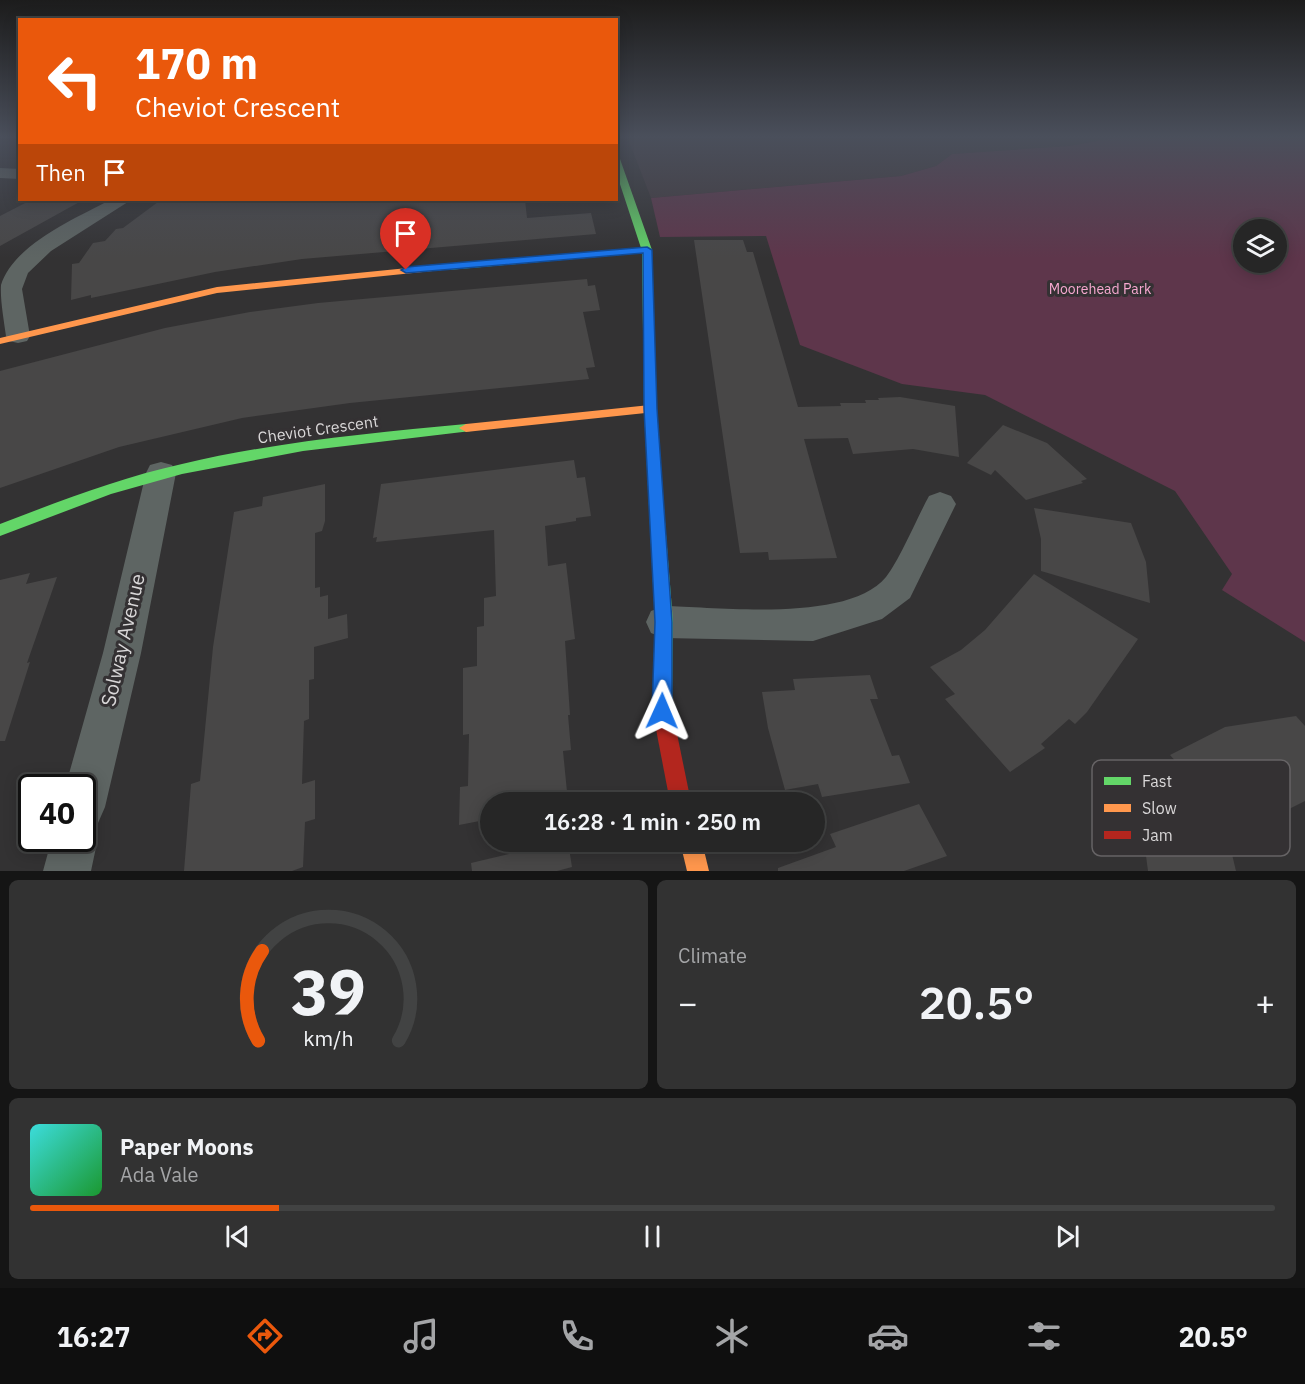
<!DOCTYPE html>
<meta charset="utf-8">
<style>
:root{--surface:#262626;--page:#323232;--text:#f1f3f6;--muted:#a4a5a7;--line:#424343;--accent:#ea580c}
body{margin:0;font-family:"IBM Plex Sans",sans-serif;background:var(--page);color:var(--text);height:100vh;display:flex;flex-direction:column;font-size:22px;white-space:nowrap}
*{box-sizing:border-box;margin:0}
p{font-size:20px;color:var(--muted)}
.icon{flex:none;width:33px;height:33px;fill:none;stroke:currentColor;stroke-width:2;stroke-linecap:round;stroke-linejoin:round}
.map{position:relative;height:871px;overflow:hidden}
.drawer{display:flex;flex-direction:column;gap:9px;padding:9px;background:#151515;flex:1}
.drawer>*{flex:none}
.hud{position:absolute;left:18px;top:18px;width:600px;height:183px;border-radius:0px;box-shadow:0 3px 15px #0003,0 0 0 2px var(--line);background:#ea580c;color:#fff;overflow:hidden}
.tools{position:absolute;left:1233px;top:219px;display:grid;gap:12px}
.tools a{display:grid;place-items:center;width:54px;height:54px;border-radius:50%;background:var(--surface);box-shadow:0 3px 15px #0003,0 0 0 2px var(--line);font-size:30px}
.speed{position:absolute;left:18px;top:774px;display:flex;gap:12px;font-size:30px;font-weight:700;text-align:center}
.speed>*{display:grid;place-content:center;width:78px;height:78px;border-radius:50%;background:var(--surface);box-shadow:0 3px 15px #0003,0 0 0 2px var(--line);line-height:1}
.speed .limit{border:3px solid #111;border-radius:9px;background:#fff;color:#111}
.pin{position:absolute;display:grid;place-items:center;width:51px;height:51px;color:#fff;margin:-62px -26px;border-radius:50% 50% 50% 0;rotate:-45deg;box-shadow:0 0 6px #0007}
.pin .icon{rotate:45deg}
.me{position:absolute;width:66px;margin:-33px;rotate:1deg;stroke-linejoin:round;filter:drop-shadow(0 0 4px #0008)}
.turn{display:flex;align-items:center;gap:21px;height:126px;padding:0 18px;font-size:27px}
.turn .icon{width:78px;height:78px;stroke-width:2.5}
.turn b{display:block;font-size:42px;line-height:51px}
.then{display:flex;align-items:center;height:57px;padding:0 18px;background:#0003;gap:12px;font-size:22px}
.big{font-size:45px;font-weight:600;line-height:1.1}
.drawer .widget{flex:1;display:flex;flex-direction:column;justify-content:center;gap:9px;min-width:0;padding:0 21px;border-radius:9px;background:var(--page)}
.drawer .dial{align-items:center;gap:0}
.dial svg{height:156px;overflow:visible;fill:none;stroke:var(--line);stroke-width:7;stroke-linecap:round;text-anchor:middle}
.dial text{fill:var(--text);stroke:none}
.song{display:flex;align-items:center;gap:18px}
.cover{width:72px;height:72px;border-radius:9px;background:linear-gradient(135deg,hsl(180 70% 55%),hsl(130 70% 35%))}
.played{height:6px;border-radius:3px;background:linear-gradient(90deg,var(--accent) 20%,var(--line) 20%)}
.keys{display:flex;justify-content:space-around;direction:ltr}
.heat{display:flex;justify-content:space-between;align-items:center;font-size:33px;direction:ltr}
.drawer .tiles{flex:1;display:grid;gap:9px;grid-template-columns:1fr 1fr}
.widget:last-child{grid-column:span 2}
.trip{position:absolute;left:480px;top:792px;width:345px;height:60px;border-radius:30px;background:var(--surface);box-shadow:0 3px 15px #0003,0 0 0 2px var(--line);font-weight:600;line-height:60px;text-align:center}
.dock{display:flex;height:96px;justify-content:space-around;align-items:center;background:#0f0f0f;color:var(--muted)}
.dock .icon{width:42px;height:42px}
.dock .selected{color:var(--accent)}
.dock b{font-size:27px;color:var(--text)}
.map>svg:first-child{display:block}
.built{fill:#41393d}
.green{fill:#5e364b;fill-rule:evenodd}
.building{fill:#484747}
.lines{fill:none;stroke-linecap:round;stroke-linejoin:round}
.street{fill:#5e6563;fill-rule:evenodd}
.fast{fill:#63d668;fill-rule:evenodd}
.slow{fill:#ff974d;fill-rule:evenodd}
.jam{fill:#b3261e;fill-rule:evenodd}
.route{fill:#1a73e8;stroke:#114b97;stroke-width:1.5}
.labels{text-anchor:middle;stroke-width:6;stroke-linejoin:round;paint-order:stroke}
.far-park-label{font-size:14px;fill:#f7a8d0;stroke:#343133}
.street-label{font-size:16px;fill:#d9d7d8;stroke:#343133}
.near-street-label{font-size:20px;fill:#d9d7d8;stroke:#343133}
.key{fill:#343133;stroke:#666365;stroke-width:1.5}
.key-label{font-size:16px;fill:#d9d7d8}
</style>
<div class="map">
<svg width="1305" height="871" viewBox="0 0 1305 871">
<rect width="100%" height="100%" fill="#333233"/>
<path class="built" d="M 627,136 L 1124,136 L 1069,146 L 952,154 L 936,166 L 901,176 L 651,198 Z"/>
<path class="green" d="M 1124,136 L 1305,136 L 1305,642 L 1222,590 L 1232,574 L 1175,491 L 985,395 L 902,384 L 800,345 L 766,236 L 660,237 L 651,198 L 901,176 L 936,166 L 952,154 L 1069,146 ZM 1244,230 L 1276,230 L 1276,262 L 1244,262 Z"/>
<g class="building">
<path d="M 31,200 L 83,200 L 0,246 L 0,216 Z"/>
<path d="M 175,200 L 525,200 L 527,218 L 591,213 L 596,234 L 302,259 L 215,272 L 91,298 L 91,295 L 71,300 L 72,264 L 79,263 L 93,243 L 105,241 L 116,229 L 123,228 L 158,202 Z"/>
<path d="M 694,240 L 743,240 L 747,252 L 753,252 L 798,407 L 841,406 L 840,403 L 866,403 L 865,400 L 879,400 L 878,398 L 900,397 L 955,406 L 959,457 L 913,449 L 853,454 L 848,438 L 804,439 L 837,558 L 769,560 L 768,552 L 740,553 Z"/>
<path d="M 587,279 L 588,286 L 595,285 L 600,310 L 583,312 L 595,367 L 586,368 L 589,379 L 350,403 L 242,418 L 119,447 L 0,488 L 0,371 L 165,328 L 250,312 L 318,303 Z"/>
<path d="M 1003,425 L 1047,443 L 1087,479 L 1081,481 L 1083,483 L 1026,500 L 995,470 L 991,475 L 967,463 Z"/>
<path d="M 574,460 L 577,478 L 585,477 L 591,516 L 576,518 L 576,521 L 545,526 L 548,566 L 566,563 L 575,639 L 565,641 L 570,715 L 568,715 L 571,750 L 563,751 L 568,802 L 490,802 L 490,819 L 459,825 L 460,787 L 468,786 L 469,734 L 463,735 L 463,668 L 477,666 L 477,627 L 484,626 L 484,598 L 496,596 L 494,530 L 376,542 L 377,537 L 373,538 L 381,484 Z"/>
<path d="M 325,484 L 325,521 L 322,531 L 315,533 L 315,588 L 320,587 L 320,597 L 328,595 L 328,619 L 347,614 L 348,638 L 314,647 L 314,679 L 309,680 L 309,719 L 304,721 L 302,784 L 315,780 L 315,819 L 305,822 L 303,867 L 292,871 L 184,871 L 191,784 L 200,781 L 213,647 L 234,512 L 262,506 L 263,497 Z"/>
<path d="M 1034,508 L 1131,523 L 1146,562 L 1150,603 L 1041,571 L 1041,539 Z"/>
<path d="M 30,573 L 26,584 L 57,577 L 27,663 L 30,662 L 5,741 L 0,741 L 0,580 Z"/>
<path d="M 1034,574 L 1138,639 L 1087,712 L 1075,724 L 1069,719 L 1041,744 L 1045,748 L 1010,772 L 945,699 L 955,694 L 930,667 L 961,650 L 985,630 Z"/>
<path d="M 870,675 L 878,699 L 870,699 L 892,756 L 899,755 L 910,783 L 822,797 L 818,784 L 785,790 L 768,728 L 762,692 L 795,690 L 793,679 Z"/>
<path d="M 1296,716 L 1305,726 L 1305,801 L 1267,820 L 1281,834 L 1253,848 L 1170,755 L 1225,727 Z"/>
<path d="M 919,804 L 947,856 L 904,871 L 778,871 L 778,868 L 836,847 L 830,834 Z"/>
<path d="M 1141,818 L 1230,846 L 1236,871 L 1148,871 Z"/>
<path d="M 559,842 L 568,842 L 572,867 L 557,871 L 472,871 L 471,863 Z"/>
</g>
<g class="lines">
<g class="street">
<path d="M 0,168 L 20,169 L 20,179 L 0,178 Z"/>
<path d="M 110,200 L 131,200 L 51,251 L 28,273 L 22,289 L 30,336 L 27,341 L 18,343 L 9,341 L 6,336 C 4,321 0,300 1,285 C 13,245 76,218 110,200 Z"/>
<path d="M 161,462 L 172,465 L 176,473 L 141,653 L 105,807 L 98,823 L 93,825 L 98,838 L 91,871 L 43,871 L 52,838 L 82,838 L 82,788 L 65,788 L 103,653 L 146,473 L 150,465 Z"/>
<path d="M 940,492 L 951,496 L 956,504 L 910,598 L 882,619 L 813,641 L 664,638 L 651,633 L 646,622 L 651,611 L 664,606 C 719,607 848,623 886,577 C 900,559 917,518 929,496 Z"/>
</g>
<g class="fast">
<path d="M 616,157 L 620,159 L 652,250 L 656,409 L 673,622 L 672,711 L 675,724 L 672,731 L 665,734 L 658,731 L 652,711 L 655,622 L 644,409 L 642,253 L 448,270 L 443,267 L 448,264 L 641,248 L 616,172 Z"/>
<path d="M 466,424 L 473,428 L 471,431 L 303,451 L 182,474 L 111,494 L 0,536 L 0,524 C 60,501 119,478 182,464 C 275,442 371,433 466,424 Z"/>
</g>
<g class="slow">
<path d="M 448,264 L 453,267 L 452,269 L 217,293 L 0,344 L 0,338 L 217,287 Z"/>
<path d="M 650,405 L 655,406 L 656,409 L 655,412 L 466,432 L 459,428 L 466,424 Z"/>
<path d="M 680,842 L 702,842 L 709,871 L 687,871 Z"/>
</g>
<path class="jam" d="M 665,714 L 672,717 L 675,724 L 691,802 L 670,802 L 655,724 L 658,717 Z"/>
</g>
<linearGradient id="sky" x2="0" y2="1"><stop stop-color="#1c1c1c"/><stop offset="0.53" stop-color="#4a4f5b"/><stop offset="1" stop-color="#4a4f5b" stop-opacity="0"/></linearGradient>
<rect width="1305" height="258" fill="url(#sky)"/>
<path class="route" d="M 647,247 L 652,250 L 657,409 L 672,622 L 672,711 L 669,718 L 662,720 L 655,718 L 652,711 L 655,622 L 644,409 L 643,253 L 406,273 L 401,270 L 406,267 Z"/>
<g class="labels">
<g class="far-park-label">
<text x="1100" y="294">Moorehead Park</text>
</g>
<g class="street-label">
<text transform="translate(318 429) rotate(-8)" y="6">Cheviot Crescent</text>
</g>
<g class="near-street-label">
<text transform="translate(123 640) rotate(-77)" y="7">Solway Avenue</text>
</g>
</g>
<rect x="1092" y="760" width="198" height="96" rx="9" class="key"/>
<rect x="1104" y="777" width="27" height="8" fill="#63d668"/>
<rect x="1104" y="804" width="27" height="8" fill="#ff974d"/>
<rect x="1104" y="831" width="27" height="8" fill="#b3261e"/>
<g class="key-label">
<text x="1142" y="787">Fast</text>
<text x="1142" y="814">Slow</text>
<text x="1142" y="841">Jam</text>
</g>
</svg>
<div class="tools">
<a><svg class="icon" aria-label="layers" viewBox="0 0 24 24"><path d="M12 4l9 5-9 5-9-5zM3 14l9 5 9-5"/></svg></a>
</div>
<div class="speed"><div class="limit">40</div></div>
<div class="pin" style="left:406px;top:270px;background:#d93025"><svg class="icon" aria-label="arrive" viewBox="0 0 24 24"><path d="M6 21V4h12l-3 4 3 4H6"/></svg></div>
<svg class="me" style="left:662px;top:711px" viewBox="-20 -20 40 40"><path d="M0-17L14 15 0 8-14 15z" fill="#1a73e8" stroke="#fff" stroke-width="4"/></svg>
<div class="trip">16:28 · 1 min · 250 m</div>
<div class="hud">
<div class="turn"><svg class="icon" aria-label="left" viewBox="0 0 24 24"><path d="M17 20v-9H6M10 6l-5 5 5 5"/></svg><div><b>170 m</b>Cheviot Crescent</div></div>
<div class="then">Then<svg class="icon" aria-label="arrive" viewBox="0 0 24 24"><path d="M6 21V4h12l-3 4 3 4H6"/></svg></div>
</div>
</div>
<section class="drawer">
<div class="tiles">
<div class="widget dial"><svg viewBox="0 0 100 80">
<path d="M14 69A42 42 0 1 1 86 69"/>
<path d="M14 69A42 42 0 0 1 16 23" stroke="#ea580c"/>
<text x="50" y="56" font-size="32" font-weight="700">39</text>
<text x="50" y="72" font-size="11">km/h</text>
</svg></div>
<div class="widget"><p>Climate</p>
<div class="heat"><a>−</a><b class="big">20.5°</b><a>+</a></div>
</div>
<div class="widget">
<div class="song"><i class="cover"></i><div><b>Paper Moons</b><p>Ada Vale</p></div></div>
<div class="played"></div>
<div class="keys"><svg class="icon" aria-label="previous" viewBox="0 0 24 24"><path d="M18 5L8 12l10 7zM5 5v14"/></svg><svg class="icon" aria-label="pause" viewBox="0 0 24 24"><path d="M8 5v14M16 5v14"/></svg><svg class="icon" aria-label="next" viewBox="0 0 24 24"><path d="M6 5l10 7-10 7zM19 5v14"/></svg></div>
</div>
</div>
</section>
<nav class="dock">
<b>16:27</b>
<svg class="icon selected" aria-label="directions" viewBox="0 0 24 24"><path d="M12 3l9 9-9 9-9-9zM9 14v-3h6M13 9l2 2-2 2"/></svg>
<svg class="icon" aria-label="music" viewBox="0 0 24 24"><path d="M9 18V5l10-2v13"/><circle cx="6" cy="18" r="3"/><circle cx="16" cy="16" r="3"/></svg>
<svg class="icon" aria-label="phone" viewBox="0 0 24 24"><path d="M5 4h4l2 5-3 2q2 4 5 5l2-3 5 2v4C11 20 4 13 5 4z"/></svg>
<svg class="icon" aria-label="climate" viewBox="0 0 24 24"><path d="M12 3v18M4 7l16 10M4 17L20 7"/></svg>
<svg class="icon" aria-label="car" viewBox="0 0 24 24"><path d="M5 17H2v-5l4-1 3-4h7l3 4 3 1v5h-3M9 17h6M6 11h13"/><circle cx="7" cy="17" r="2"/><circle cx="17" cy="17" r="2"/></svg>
<svg class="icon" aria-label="filters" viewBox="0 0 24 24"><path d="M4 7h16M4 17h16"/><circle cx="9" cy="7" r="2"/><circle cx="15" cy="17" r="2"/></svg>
<b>20.5°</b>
</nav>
